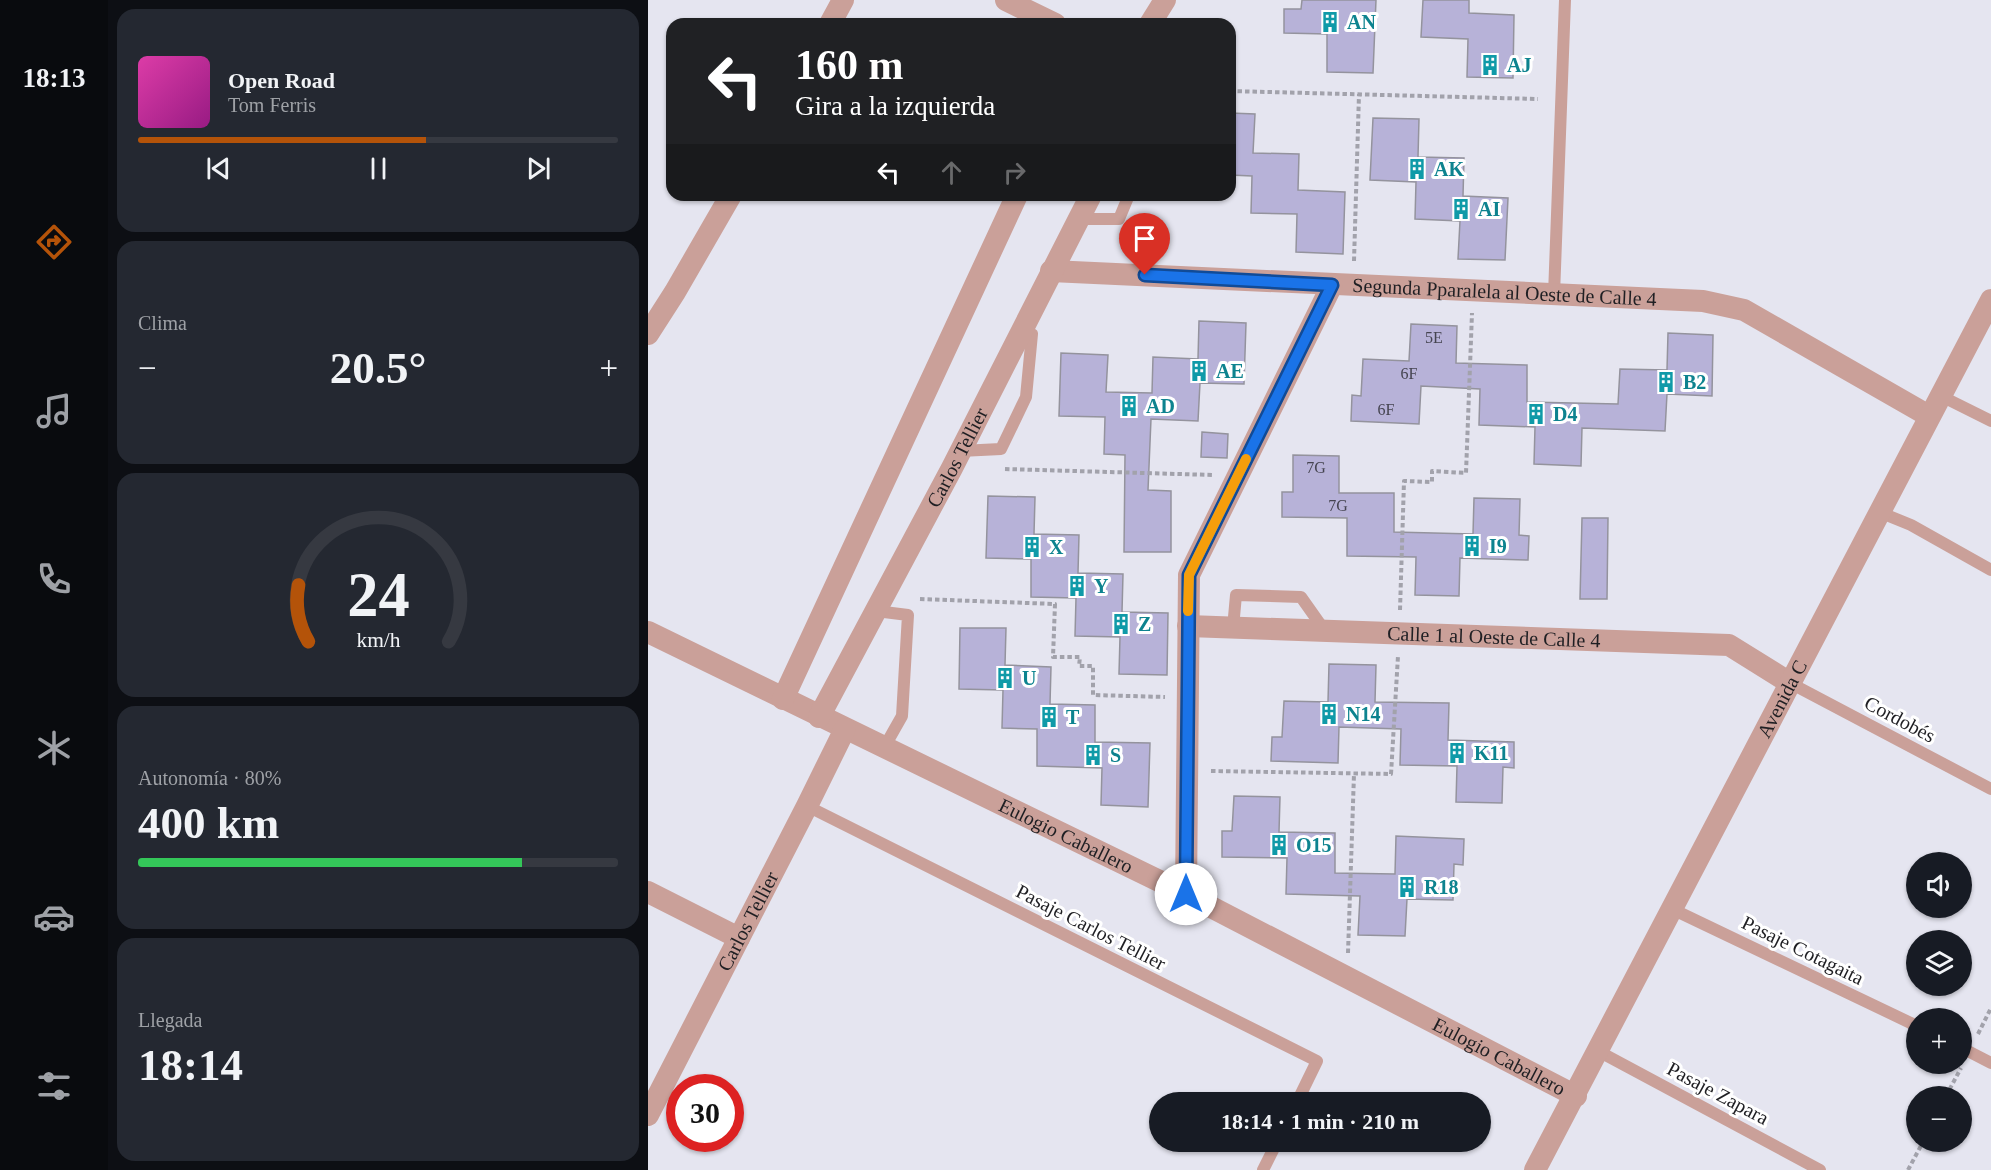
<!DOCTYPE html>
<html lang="es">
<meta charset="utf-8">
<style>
:root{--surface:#171b24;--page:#242831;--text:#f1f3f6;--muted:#9ea1a6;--line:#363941;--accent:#b45309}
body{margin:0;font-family:Georgia,serif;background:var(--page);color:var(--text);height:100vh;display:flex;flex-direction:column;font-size:22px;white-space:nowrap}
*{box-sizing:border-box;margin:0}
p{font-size:20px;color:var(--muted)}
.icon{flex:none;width:33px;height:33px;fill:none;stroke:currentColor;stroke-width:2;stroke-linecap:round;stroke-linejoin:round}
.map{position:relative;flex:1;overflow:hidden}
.side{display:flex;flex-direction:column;gap:9px;padding:9px;background:#0d0f14;width:540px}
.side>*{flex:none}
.banner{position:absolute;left:18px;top:18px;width:570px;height:183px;border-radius:18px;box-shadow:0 2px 4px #0004;background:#202124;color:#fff;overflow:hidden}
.tools{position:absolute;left:1258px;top:852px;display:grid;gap:12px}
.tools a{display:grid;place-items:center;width:66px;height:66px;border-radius:50%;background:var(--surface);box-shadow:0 2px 4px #0004;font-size:30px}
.speed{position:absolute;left:18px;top:1074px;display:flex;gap:12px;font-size:30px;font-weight:700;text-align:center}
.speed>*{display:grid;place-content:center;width:78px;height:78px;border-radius:50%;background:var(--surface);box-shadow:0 2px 4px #0004;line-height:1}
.speed .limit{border:9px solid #d22;background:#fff;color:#111}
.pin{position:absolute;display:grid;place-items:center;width:51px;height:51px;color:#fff;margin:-62px -26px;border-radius:50% 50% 50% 0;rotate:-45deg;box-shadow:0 0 6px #0007}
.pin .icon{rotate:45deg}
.me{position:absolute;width:66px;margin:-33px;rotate:0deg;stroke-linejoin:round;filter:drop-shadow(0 0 4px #0008)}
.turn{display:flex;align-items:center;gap:21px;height:126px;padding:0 30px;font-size:27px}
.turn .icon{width:78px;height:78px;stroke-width:2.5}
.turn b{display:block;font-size:42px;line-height:51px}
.lanes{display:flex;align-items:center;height:57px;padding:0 30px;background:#0003;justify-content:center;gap:30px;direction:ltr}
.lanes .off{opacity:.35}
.big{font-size:45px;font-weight:800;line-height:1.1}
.side .tile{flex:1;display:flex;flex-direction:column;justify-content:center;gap:9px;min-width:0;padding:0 21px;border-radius:18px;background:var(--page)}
.side .dial{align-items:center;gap:0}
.dial svg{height:156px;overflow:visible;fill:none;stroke:var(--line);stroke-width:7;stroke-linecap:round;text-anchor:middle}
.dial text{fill:var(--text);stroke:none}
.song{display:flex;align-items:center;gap:18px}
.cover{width:72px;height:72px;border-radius:9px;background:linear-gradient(135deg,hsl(320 70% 55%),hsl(310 70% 35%))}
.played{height:6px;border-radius:3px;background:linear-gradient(90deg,var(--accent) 60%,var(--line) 60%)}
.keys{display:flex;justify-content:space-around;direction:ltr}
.heat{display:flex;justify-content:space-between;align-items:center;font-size:33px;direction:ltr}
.charge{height:9px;border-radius:4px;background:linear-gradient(90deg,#34c759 80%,var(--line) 0)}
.trip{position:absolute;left:501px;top:1092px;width:342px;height:60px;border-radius:30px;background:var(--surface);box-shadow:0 2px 4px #0004;font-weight:800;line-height:60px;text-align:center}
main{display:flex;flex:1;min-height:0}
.tab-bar{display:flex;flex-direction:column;width:108px;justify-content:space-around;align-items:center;background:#090b0e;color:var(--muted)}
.tab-bar .icon{width:42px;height:42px}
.tab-bar .on{color:var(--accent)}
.tab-bar b{font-size:27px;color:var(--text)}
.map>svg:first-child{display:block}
.building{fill:#b7b2d8;stroke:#94939d;stroke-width:1.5}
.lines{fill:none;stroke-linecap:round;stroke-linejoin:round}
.path{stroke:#a2a2ab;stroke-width:4;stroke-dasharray:4.5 3;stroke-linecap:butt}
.lane{stroke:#caa099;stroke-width:12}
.street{stroke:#caa099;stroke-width:22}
.route-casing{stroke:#114b97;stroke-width:15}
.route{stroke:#1a73e8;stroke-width:10}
.slow{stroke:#f59e0b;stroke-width:10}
.labels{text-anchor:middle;stroke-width:6;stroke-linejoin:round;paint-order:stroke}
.number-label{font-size:16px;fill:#454450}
.culture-label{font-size:20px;font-weight:bold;fill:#0d838f;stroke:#fff;text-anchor:start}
.street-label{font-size:20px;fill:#1f1f23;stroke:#fff}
</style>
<main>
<nav class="tab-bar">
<b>18:13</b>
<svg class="icon on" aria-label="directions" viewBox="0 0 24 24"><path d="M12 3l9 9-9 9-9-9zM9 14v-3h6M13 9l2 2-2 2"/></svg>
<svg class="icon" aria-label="music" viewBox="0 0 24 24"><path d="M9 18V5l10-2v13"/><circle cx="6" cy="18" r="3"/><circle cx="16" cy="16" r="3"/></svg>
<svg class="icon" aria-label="phone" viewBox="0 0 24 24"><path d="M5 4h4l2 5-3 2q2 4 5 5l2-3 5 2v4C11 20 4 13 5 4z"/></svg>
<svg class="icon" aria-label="climate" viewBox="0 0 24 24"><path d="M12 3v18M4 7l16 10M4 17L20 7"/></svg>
<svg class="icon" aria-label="car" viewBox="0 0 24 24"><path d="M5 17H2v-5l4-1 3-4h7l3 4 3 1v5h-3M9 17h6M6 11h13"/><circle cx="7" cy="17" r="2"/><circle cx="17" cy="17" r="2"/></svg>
<svg class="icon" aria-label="filters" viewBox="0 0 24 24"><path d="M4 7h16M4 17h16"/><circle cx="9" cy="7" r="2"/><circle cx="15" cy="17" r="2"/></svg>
</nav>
<section class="side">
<div class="tile">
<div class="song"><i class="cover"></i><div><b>Open Road</b><p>Tom Ferris</p></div></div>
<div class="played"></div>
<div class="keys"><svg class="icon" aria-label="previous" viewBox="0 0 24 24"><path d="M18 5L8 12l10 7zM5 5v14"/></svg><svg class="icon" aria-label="pause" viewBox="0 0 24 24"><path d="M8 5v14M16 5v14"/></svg><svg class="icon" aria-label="next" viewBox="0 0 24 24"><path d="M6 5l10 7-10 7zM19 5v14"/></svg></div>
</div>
<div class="tile"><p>Clima</p>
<div class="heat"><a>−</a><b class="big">20.5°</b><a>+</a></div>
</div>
<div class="tile dial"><svg viewBox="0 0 100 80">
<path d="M14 69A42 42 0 1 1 86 69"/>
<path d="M14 69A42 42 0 0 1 9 40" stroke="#b45309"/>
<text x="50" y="56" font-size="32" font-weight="700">24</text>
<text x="50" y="72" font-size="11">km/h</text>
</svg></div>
<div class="tile"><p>Autonomía · 80%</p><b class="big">400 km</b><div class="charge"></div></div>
<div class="tile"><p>Llegada</p><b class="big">18:14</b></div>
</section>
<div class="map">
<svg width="1343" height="1170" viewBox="0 0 1343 1170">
<rect width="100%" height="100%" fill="#e5e5f0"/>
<g class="building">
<path d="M 654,0 L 728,0 L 725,73 L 679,72 L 679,34 L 636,33 L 636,9 L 653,9 Z"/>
<path d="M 775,0 L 821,0 L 821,13 L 866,15 L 865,78 L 819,77 L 820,39 L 773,37 Z"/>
<path d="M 582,113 L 607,114 L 605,153 L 651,154 L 650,190 L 697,192 L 695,254 L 648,252 L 649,214 L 603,213 L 604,176 L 582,175 Z"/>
<path d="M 725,118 L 771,119 L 770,157 L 816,158 L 815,196 L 860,198 L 857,260 L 810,259 L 812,221 L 767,219 L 768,182 L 722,180 Z"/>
<path d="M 551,321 L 598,323 L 596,384 L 552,383 L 550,421 L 503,419 L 500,490 L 523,491 L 523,552 L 476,552 L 477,455 L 456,454 L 457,417 L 411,416 L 413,353 L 460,355 L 458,392 L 504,393 L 505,357 L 550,359 Z"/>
<path d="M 763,324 L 809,326 L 808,363 L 879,365 L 879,402 L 970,404 L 972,369 L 1019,370 L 1020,333 L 1065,335 L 1064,396 L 1019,394 L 1017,431 L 934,428 L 933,466 L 886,464 L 887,427 L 831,425 L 832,389 L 773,386 L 771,424 L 703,421 L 704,395 L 713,396 L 715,359 L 761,361 Z"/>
<path d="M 554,432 L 580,434 L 579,458 L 553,457 Z"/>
<path d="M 645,455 L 691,456 L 691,493 L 746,493 L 746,532 L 825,534 L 826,498 L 872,499 L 871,535 L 881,536 L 880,560 L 812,558 L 811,596 L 767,595 L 768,557 L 699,556 L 699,518 L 634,517 L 634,492 L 645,492 Z"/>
<path d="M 340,496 L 387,497 L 386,534 L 431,535 L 430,573 L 475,574 L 474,612 L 520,613 L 519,675 L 471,674 L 472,637 L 427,636 L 428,598 L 383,597 L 383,559 L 338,558 Z"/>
<path d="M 934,518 L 960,518 L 959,599 L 932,599 Z"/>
<path d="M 312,628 L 358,628 L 357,665 L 403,667 L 402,704 L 447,705 L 447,742 L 502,743 L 500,807 L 453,805 L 454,768 L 389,766 L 389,729 L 354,728 L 355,690 L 311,689 Z"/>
<path d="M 681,664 L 728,665 L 727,702 L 801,703 L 800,740 L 866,742 L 866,768 L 855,767 L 854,803 L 808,802 L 809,766 L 752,765 L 753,729 L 691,727 L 690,763 L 623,761 L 624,737 L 634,737 L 636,701 L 680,702 Z"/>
<path d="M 586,796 L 632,797 L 631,832 L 687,833 L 687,873 L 747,874 L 748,836 L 816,839 L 815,865 L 806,864 L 805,900 L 759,899 L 757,936 L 710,935 L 712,896 L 638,894 L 639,858 L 574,857 L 574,831 L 584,831 Z"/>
</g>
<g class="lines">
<g class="path">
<path d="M 582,91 L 890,99"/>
<path d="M 706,261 L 711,94"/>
<path d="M 357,469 L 565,475"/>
<path d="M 272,599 L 407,604 L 405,657 L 432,657 L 431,666 L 445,666 L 445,695 L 517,697"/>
<path d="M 752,610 L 756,481 L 784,482 L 784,471 L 818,473 L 824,313"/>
<path d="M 563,771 L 743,774 L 750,656"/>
<path d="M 700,953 L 706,774"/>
<path d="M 1330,1034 L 1343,1008"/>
<path d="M 1298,1096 L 1313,1068"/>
<path d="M 1260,1170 L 1275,1142"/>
</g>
<g class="lane">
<path d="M 430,219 L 471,219 L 481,195"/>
<path d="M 906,295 L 917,0"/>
<path d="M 1293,396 L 1343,421"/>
<path d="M 312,451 L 353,449 L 378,397 L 384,334 L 374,330"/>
<path d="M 1231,512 L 1263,525 L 1343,570"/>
<path d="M 228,611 L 260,615 L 254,716 L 237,746"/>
<path d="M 585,628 L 588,595 L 653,597 L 677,631"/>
<path d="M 1142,683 L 1343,789"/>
<path d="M 159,806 L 669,1061 L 649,1102"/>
<path d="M 1024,909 L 1269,1026"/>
<path d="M 1314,1048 L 1343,1063"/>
<path d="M 950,1051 L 1172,1170"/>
<path d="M 615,1170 L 629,1142"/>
</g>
<g class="street">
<path d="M 358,0 L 407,24"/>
<path d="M 182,24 L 195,0"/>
<path d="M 502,24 L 517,0"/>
<path id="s1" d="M 403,271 L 1055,301 L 1096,310 L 1281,416"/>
<path d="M 0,334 L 27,292 L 83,195"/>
<path id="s2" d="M 540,626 L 1081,645 L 1142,683"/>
<path id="s3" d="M 0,632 L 538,894 L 928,1096"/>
<path d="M 135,699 L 369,195"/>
<path id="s4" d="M 171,717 L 304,468 L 443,195"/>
<path d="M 0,892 L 91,938"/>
<path d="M 538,894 L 541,575 L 684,285"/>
<path id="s5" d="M 0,1115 L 159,806 L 197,729"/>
<path id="s6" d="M 887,1170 L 1343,300"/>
</g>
</g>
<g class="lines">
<defs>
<path id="route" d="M 497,275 L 684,285 L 541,575 L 538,894"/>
</defs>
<use href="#route" class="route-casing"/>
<use href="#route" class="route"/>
<path class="slow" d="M 540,611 L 541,575 L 598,459"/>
</g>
<defs>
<symbol id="building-bare" viewBox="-9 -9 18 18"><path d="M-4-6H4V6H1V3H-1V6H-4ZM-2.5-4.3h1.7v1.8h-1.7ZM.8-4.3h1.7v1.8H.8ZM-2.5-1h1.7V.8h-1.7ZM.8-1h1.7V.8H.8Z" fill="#0f9aa8" stroke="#fff" stroke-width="2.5" paint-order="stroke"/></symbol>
</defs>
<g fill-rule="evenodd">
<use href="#building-bare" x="667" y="7" width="30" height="30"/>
<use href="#building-bare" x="827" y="50" width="30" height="30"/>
<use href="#building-bare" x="754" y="154" width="30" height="30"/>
<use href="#building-bare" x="798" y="194" width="30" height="30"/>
<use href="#building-bare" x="536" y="356" width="30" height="30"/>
<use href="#building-bare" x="1003" y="367" width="30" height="30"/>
<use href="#building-bare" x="466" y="391" width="30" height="30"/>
<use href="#building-bare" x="873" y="399" width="30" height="30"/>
<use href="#building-bare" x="809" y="531" width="30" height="30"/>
<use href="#building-bare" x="369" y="532" width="30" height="30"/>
<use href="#building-bare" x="414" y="571" width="30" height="30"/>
<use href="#building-bare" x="458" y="609" width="30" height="30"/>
<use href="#building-bare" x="342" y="663" width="30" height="30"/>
<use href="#building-bare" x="666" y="699" width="30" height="30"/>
<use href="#building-bare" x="386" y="702" width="30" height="30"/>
<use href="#building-bare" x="794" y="738" width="30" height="30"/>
<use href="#building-bare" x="430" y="740" width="30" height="30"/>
<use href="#building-bare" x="616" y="830" width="30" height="30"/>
<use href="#building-bare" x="744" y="872" width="30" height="30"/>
</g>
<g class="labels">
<g class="number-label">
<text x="786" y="343">5E</text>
<text x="761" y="379">6F</text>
<text x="738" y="415">6F</text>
<text x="668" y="473">7G</text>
<text x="690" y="511">7G</text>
</g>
<g class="culture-label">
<text x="699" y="29">AN</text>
<text x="859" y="72">AJ</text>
<text x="786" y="176">AK</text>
<text x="830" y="216">AI</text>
<text x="568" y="378">AE</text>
<text x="1035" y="389">B2</text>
<text x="498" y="413">AD</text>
<text x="905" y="421">D4</text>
<text x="841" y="553">I9</text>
<text x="401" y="554">X</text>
<text x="446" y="593">Y</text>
<text x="490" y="631">Z</text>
<text x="374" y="685">U</text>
<text x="698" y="721">N14</text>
<text x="418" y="724">T</text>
<text x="826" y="760">K11</text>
<text x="462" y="762">S</text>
<text x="648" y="852">O15</text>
<text x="776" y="894">R18</text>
</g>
<g class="street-label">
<text dy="7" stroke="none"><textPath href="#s1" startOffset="454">Segunda Pparalela al Oeste de Calle 4</textPath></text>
<text dy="7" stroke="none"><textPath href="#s4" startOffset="294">Carlos Tellier</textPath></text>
<text dy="7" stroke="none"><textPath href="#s2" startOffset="306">Calle 1 al Oeste de Calle 4</textPath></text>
<text dy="7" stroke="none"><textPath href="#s6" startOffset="532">Avenida C</textPath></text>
<text transform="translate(1252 719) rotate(28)" y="7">Cordobés</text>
<text dy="7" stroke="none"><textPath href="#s3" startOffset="465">Eulogio Caballero</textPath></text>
<text dy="7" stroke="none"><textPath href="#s5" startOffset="218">Carlos Tellier</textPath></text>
<text transform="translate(443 927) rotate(27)" y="7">Pasaje Carlos Tellier</text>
<text transform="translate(1155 950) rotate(26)" y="7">Pasaje Cotagaita</text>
<text dy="7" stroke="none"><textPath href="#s3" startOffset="951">Eulogio Caballero</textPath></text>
<text transform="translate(1070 1093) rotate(28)" y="7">Pasaje Zapara</text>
</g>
</g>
</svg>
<div class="tools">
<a><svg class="icon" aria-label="sound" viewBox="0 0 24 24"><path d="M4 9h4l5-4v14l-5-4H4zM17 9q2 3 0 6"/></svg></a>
<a><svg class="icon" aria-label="layers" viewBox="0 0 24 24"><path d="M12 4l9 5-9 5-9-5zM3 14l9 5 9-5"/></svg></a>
<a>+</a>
<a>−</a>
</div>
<div class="speed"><div class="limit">30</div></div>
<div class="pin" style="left:497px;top:275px;background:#d93025"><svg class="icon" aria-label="arrive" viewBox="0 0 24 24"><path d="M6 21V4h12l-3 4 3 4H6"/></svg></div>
<svg class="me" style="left:538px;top:894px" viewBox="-20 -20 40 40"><circle r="19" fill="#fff"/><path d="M0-13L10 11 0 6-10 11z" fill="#1a73e8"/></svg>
<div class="trip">18:14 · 1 min · 210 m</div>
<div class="banner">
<div class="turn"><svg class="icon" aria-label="left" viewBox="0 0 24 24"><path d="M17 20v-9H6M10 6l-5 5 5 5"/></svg><div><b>160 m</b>Gira a la izquierda</div></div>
<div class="lanes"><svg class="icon" aria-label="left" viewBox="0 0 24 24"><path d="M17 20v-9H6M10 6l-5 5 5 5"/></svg><svg class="icon off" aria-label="ahead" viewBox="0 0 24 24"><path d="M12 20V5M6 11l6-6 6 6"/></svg><svg class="icon off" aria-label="right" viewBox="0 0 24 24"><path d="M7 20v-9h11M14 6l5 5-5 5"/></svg></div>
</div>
</div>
</main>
